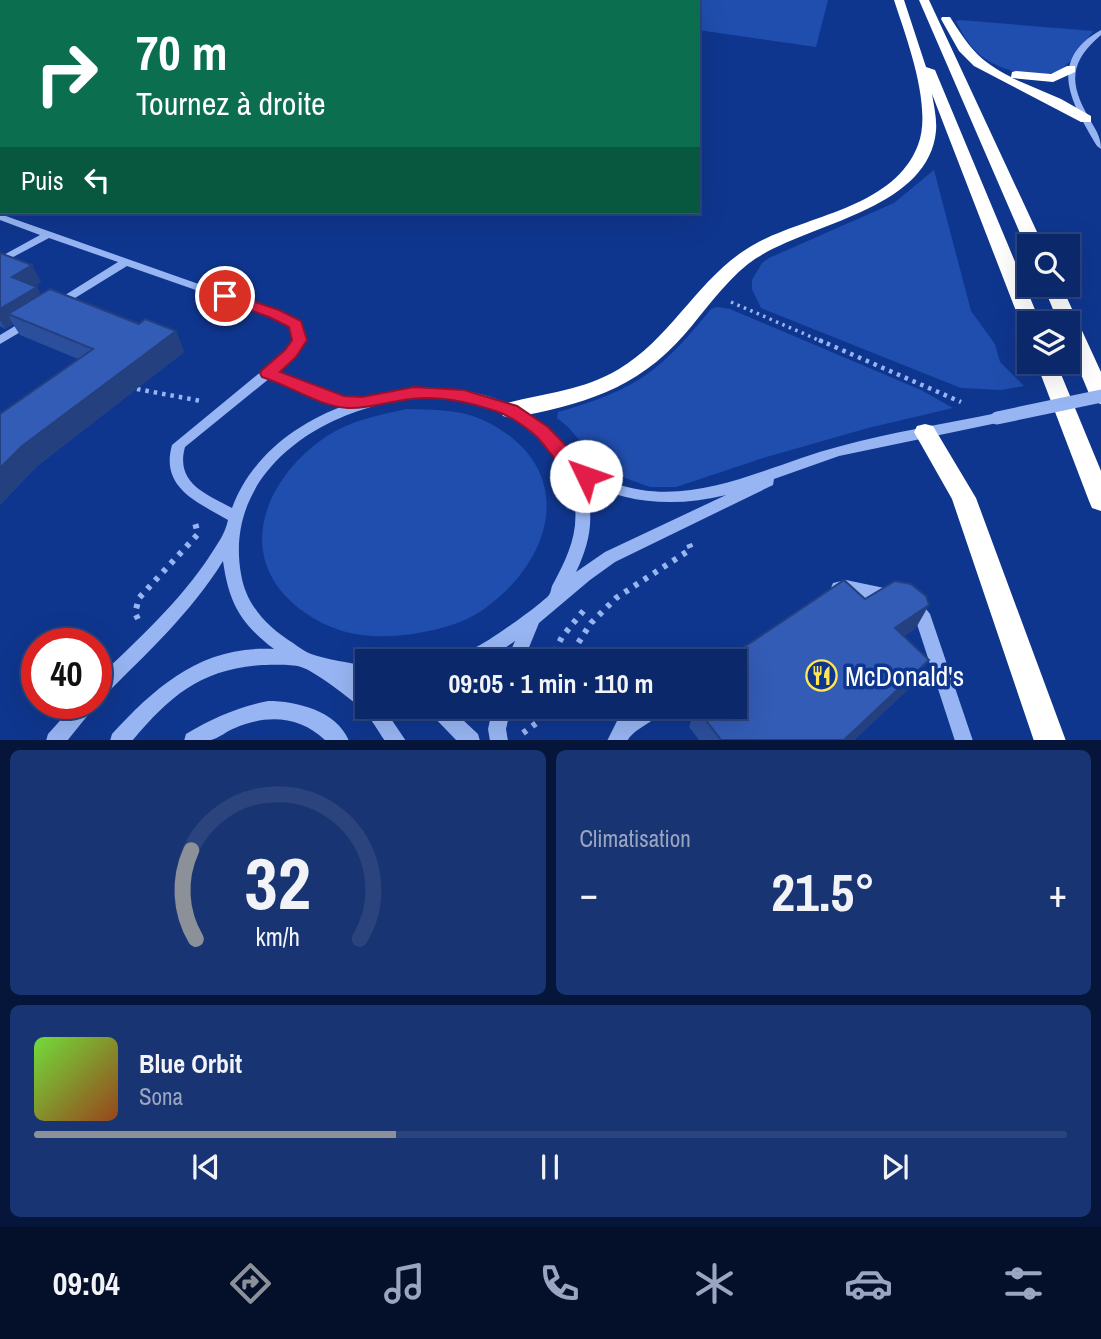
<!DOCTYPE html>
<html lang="fr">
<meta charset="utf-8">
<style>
:root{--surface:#0b286a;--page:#193472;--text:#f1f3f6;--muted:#9aa6c1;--line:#2b447e;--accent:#8c9099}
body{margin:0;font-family:"Archivo Narrow",sans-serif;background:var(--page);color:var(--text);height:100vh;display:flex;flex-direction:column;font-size:26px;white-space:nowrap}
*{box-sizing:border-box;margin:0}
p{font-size:23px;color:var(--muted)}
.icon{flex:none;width:38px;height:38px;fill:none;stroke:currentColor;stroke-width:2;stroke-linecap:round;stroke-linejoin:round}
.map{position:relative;height:740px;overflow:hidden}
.sheet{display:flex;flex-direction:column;gap:10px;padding:10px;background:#06163a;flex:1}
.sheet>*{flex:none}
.guide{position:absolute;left:0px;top:0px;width:700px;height:214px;box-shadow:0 7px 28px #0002,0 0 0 2px var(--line);background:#0b6e4f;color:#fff;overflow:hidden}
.tools{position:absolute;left:1017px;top:234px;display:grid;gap:14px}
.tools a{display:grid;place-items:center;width:63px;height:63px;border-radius:0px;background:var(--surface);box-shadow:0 7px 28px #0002,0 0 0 2px var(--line);font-size:35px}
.speed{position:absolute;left:21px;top:628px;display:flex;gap:14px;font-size:35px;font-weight:700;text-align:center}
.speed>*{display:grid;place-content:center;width:91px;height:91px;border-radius:50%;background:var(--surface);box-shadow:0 7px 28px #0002,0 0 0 2px var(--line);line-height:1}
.speed .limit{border:10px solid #d22;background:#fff;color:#111}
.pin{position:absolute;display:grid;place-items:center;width:60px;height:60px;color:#fff;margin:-30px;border:4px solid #fff;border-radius:50%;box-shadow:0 2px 7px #0007}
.me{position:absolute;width:77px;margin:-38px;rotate:312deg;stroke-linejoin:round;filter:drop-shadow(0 0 5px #0008)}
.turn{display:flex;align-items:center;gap:24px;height:147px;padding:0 21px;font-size:32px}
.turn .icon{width:91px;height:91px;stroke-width:2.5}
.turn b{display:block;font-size:49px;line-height:60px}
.then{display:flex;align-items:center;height:66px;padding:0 21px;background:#0003;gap:14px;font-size:26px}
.big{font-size:52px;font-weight:700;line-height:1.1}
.sheet .card{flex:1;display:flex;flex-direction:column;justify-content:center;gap:10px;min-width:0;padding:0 24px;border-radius:10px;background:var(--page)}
.sheet .dial{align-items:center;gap:0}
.dial svg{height:182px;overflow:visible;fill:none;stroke:var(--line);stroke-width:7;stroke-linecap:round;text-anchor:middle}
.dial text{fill:var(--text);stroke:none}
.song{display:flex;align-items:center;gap:21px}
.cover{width:84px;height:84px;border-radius:10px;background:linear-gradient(135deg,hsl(100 70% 55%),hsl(20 70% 35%))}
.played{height:7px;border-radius:4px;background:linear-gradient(90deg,var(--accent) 35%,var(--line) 35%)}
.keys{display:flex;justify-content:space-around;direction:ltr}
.heat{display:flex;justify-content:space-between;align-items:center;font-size:38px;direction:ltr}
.sheet .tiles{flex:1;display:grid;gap:10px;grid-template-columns:1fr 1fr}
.card:last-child{grid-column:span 2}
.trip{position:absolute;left:355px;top:649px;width:392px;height:70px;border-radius:0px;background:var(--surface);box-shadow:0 7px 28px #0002,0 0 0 2px var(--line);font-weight:700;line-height:70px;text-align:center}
.menu{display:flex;height:112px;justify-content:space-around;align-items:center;background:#04102a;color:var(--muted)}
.menu .icon{width:49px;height:49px}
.menu .current{color:var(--accent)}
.menu b{font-size:32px;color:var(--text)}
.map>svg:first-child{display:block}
.green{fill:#204eae}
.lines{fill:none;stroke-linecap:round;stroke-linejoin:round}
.path-far2{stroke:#97b5f3;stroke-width:3.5;stroke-dasharray:2.5 4.5;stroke-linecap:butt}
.path-far1{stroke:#97b5f3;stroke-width:4.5;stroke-dasharray:3.5 5;stroke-linecap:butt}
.path{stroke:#97b5f3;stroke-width:6;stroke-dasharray:4.5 7;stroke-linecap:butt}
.minor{fill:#97b5f3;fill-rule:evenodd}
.highway{fill:#fff;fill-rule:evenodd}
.minor-bridge{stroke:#97b5f3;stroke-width:13}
.wall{fill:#2c4f9d}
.shaded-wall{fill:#24407f}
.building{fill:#335cb6;stroke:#24407f;stroke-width:2}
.route{fill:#e11d48;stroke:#92132f;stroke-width:2}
.labels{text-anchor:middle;stroke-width:7;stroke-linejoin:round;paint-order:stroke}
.near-poi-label{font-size:28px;fill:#fff;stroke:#0f368e;text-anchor:start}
</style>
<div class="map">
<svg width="1101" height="741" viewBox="0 0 1101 741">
<rect width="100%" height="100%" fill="#0f368e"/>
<g class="green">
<path d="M 491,0 L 828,0 L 816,47 L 698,30 L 698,2 Z"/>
<path d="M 960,20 L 1093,31 C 1083,45 1071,65 1056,72 C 1035,81 993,68 978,53 C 968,44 962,33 956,21 Z"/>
<path d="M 934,170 L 971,311 L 995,344 L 1000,362 L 1024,386 L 1001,390 L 961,388 L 761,308 L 752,289 L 752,280 L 762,263 L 769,258 L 894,203 Z"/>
<path d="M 717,307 L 730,309 L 921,390 L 953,408 L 868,428 L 763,458 L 676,487 L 650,487 L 606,471 L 568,427 L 557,418 L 558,412 C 636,390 660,372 711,309 Z"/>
<path d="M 407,409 C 433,410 461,409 485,421 C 577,466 557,557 484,609 C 462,625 430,632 404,635 C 368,639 334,634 304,612 C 231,560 263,479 327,436 C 351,420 380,415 407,409 Z"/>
</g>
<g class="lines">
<path class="path-far2" d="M 731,302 L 823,342"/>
<g class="path-far1">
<path d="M 819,340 L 961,402"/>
<path d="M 137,389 L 201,401"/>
</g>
<g class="path">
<path d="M 138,619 L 135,613 L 139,598 L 198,534 L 194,519"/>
<path d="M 549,662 L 562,637 L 584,610"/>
<path d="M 566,662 L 591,623 L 616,598 L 691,549 L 689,544"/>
<path d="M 523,733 L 538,722 L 549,707"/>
</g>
<g class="minor">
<path d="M 1101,30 L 1101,35 C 1069,62 1069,83 1089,118 C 1095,129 1101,136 1101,149 L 1097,146 C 1073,105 1045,61 1101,30 Z"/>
<path d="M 0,214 L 278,312 L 299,322 L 305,340 L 295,357 L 277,372 C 305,381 333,398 363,399 C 372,400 394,393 404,391 C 429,387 459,388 484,395 C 502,400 521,409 536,421 C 562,443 581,471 614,483 C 693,511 766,465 841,446 C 892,432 945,424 997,413 L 1002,415 L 1004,418 L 1002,421 L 997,423 L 839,456 L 774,479 L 773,485 L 615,562 L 590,580 L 539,623 L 523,662 L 506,662 L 515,641 C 485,662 485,662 449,662 L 451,656 C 459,653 468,651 476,647 C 487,643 543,603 549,595 C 551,592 551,589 552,586 C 569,555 582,527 572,491 C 569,482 565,468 560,462 C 557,457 550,452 546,447 C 527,427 507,412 480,404 C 464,398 445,398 428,398 C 334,401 222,466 241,574 C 246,605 267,627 293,643 C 299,647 305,652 311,654 C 327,660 350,662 368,667 L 368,683 L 353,680 L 368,691 L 368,707 L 383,707 L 406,741 L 385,741 C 378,731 371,718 363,710 C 354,701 313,670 301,667 C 291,664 274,665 263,665 C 201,669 171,695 132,741 L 110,741 L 112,734 C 157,685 203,645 274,649 C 240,623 229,603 223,561 C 191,613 145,655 102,698 L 96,701 L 96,680 C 137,640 180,602 211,554 C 218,543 225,534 228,520 C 197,502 160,488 172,445 L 286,351 L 293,340 L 290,327 L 270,316 L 127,266 L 62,306 L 54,306 L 52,304 L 54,302 L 118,262 L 49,238 L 0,264 L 0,257 L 40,235 L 0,220 ZM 270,378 L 319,398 L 346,405 C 296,423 251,457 232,508 C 206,494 175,483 185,447 ZM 582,480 C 626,505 678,507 726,495 L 605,552 L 576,572 C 591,541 596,512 582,480 Z"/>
<path d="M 30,317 L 36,321 L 34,324 L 0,344 L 0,335 Z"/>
<path d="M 846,580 L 889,589 L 895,591 L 897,596 L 895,601 L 889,603 L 833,593 L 831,588 L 833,583 Z"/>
<path d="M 913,598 L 919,600 L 930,614 L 973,741 L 955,741 L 915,618 L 905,605 L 907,600 Z"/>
<path d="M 268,701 C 297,701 337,711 349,741 L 326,741 C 300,716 268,714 235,728 C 227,731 219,738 211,740 C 204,741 192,741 184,741 L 186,734 C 213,718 238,707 268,701 Z"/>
<path d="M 75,704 L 95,704 L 92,710 L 67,741 L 46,741 L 48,734 Z"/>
<path d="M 427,707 L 449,707 L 478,734 L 480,741 L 457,741 L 430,713 Z"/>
<path d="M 493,707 L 511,707 L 506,729 L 508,741 L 490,741 L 488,729 Z"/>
<path d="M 639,707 L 664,707 C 657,723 636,726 627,741 L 607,741 L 617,721 Z"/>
</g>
<g class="highway">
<path d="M 894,0 L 904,0 L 926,67 L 935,70 L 1041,324 L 1029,324 L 1029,330 L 1021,324 L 932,94 C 934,106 937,119 936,131 C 928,213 801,223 748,264 C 723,284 705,311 684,335 C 636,390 581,405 511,418 L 503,416 L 500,410 L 503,404 C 543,393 583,391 619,369 C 673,337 700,274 755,244 C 807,215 894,208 918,145 C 933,107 906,37 894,0 Z"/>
<path d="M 919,0 L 929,0 L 1044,247 L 1029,247 L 1029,251 L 1026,247 Z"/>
<path d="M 942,17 L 950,17 C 969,47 979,61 1011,77 L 1012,72 L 1016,71 L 1051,74 L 1067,66 L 1075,66 L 1075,72 L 1053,82 L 1012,78 L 1061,99 L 1091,116 L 1091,122 L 1081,122 L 974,66 L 959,51 L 941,19 Z"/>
<path d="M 1043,285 L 1061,285 L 1101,372 L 1101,404 L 1093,401 L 1090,396 L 1068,343 L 1068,324 L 1059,324 Z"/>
<path d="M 1036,362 L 1056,362 L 1101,471 L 1101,511 L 1092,508 L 1089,501 Z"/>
<path d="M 925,424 L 933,426 L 976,498 L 1066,741 L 1034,741 L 952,499 L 914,432 L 917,426 Z"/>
</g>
<path class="minor-bridge" d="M 997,418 L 1101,396"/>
</g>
<g class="wall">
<path d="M 0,253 L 41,282 L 34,286 L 41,295 L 139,324 L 176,331 L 184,352 L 36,467 L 0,505 L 0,414 L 78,359 L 20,335 L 13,324 L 5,329 L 0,326 Z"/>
<path d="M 865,599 L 916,628 L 904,636 L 915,683 L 854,740 L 699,740 L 689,727 L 694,710 L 692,707 L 735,707 Z"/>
</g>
<g class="shaded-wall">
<path d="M 32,265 L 41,282 L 21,294 L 12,277 Z"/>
<path d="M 37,287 L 46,304 L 8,314 L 13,324 L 5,329 L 0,320 L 0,309 Z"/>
<path d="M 176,331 L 184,352 L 36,467 L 0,505 L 0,468 L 22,446 Z"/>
<path d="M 929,605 L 916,628 L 883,651 L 895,628 Z"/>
<path d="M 929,660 L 915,683 L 854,740 L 844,740 Z"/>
</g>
<g class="building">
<path d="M 0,253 L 32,265 L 12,277 L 37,287 L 0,309 Z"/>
<path d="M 50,289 L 139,324 L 145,319 L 176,331 L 22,446 L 0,468 L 0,414 L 93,349 L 8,314 Z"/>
<path d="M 844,580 L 865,599 L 895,581 L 911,584 L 926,596 L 929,605 L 895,628 L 929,660 L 844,740 L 721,740 L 696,707 L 735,707 L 735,662 L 722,662 Z"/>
</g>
<path class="route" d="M 225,292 L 279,310 L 301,321 L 307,340 L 296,357 L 280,372 L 344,396 L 362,397 L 414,387 L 464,390 L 517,406 L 548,427 L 595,476 L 592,481 C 571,488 550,450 537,437 C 528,428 512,418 501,413 C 473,403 442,395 411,399 C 390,401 370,409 348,408 C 318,406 291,386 262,377 L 260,373 L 262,370 L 285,350 L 292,340 L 289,327 L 269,317 L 220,299 L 218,296 Z"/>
<defs>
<symbol id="restaurant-ring" viewBox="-11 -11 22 22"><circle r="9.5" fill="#0f368e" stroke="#ffe559" stroke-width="1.5"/><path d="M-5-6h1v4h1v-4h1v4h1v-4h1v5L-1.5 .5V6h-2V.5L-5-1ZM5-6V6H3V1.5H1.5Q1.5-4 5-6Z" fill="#ffe559"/></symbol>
</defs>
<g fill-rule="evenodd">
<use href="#restaurant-ring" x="804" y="658" width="35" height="35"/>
</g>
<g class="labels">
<g class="near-poi-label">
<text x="845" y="686">McDonald's</text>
</g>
</g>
</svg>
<div class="tools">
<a><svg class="icon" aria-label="search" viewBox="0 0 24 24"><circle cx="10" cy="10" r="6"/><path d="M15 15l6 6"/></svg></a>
<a><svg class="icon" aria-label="layers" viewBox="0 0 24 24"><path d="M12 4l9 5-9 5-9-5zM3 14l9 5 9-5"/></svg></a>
</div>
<div class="speed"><div class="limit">40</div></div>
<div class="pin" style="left:225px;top:296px;background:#d93025"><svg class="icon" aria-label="arrive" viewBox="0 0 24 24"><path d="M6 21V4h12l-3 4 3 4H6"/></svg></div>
<svg class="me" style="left:586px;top:476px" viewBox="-20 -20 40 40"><circle r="19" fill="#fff"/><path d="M0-13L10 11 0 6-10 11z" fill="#e11d48"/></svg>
<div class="trip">09:05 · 1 min · 110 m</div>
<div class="guide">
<div class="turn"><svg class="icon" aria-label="right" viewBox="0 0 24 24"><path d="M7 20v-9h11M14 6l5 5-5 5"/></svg><div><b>70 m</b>Tournez à droite</div></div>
<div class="then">Puis<svg class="icon" aria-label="left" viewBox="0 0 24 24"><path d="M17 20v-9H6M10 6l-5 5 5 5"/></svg></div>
</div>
</div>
<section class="sheet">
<div class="tiles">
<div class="card dial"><svg viewBox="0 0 100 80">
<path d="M14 69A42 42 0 1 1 86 69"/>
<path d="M14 69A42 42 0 0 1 12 30" stroke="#8c9099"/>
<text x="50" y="56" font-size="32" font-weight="700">32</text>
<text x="50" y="72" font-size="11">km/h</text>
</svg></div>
<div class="card"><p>Climatisation</p>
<div class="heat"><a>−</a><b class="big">21.5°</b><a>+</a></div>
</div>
<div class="card">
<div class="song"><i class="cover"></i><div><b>Blue Orbit</b><p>Sona</p></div></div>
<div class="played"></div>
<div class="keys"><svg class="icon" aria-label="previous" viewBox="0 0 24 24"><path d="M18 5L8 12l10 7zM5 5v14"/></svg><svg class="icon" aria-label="pause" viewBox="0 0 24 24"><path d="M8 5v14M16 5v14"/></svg><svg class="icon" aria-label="next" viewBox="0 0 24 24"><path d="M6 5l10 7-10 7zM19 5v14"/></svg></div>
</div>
</div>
</section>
<nav class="menu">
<b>09:04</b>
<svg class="icon current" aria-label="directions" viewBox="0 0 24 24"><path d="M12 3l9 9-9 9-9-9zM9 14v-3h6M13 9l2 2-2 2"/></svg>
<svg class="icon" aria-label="music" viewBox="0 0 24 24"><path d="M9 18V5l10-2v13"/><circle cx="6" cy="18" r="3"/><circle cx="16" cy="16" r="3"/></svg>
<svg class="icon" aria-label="phone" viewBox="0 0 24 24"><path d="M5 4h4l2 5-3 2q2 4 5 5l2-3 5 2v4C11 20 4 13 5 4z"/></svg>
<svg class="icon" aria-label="climate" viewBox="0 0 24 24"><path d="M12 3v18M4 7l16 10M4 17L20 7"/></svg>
<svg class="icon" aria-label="car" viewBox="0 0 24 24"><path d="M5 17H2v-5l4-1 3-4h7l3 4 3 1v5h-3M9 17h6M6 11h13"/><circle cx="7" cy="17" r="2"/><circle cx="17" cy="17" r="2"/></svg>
<svg class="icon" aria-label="filters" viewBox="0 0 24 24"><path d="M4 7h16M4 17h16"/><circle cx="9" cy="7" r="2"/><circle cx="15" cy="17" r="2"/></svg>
</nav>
